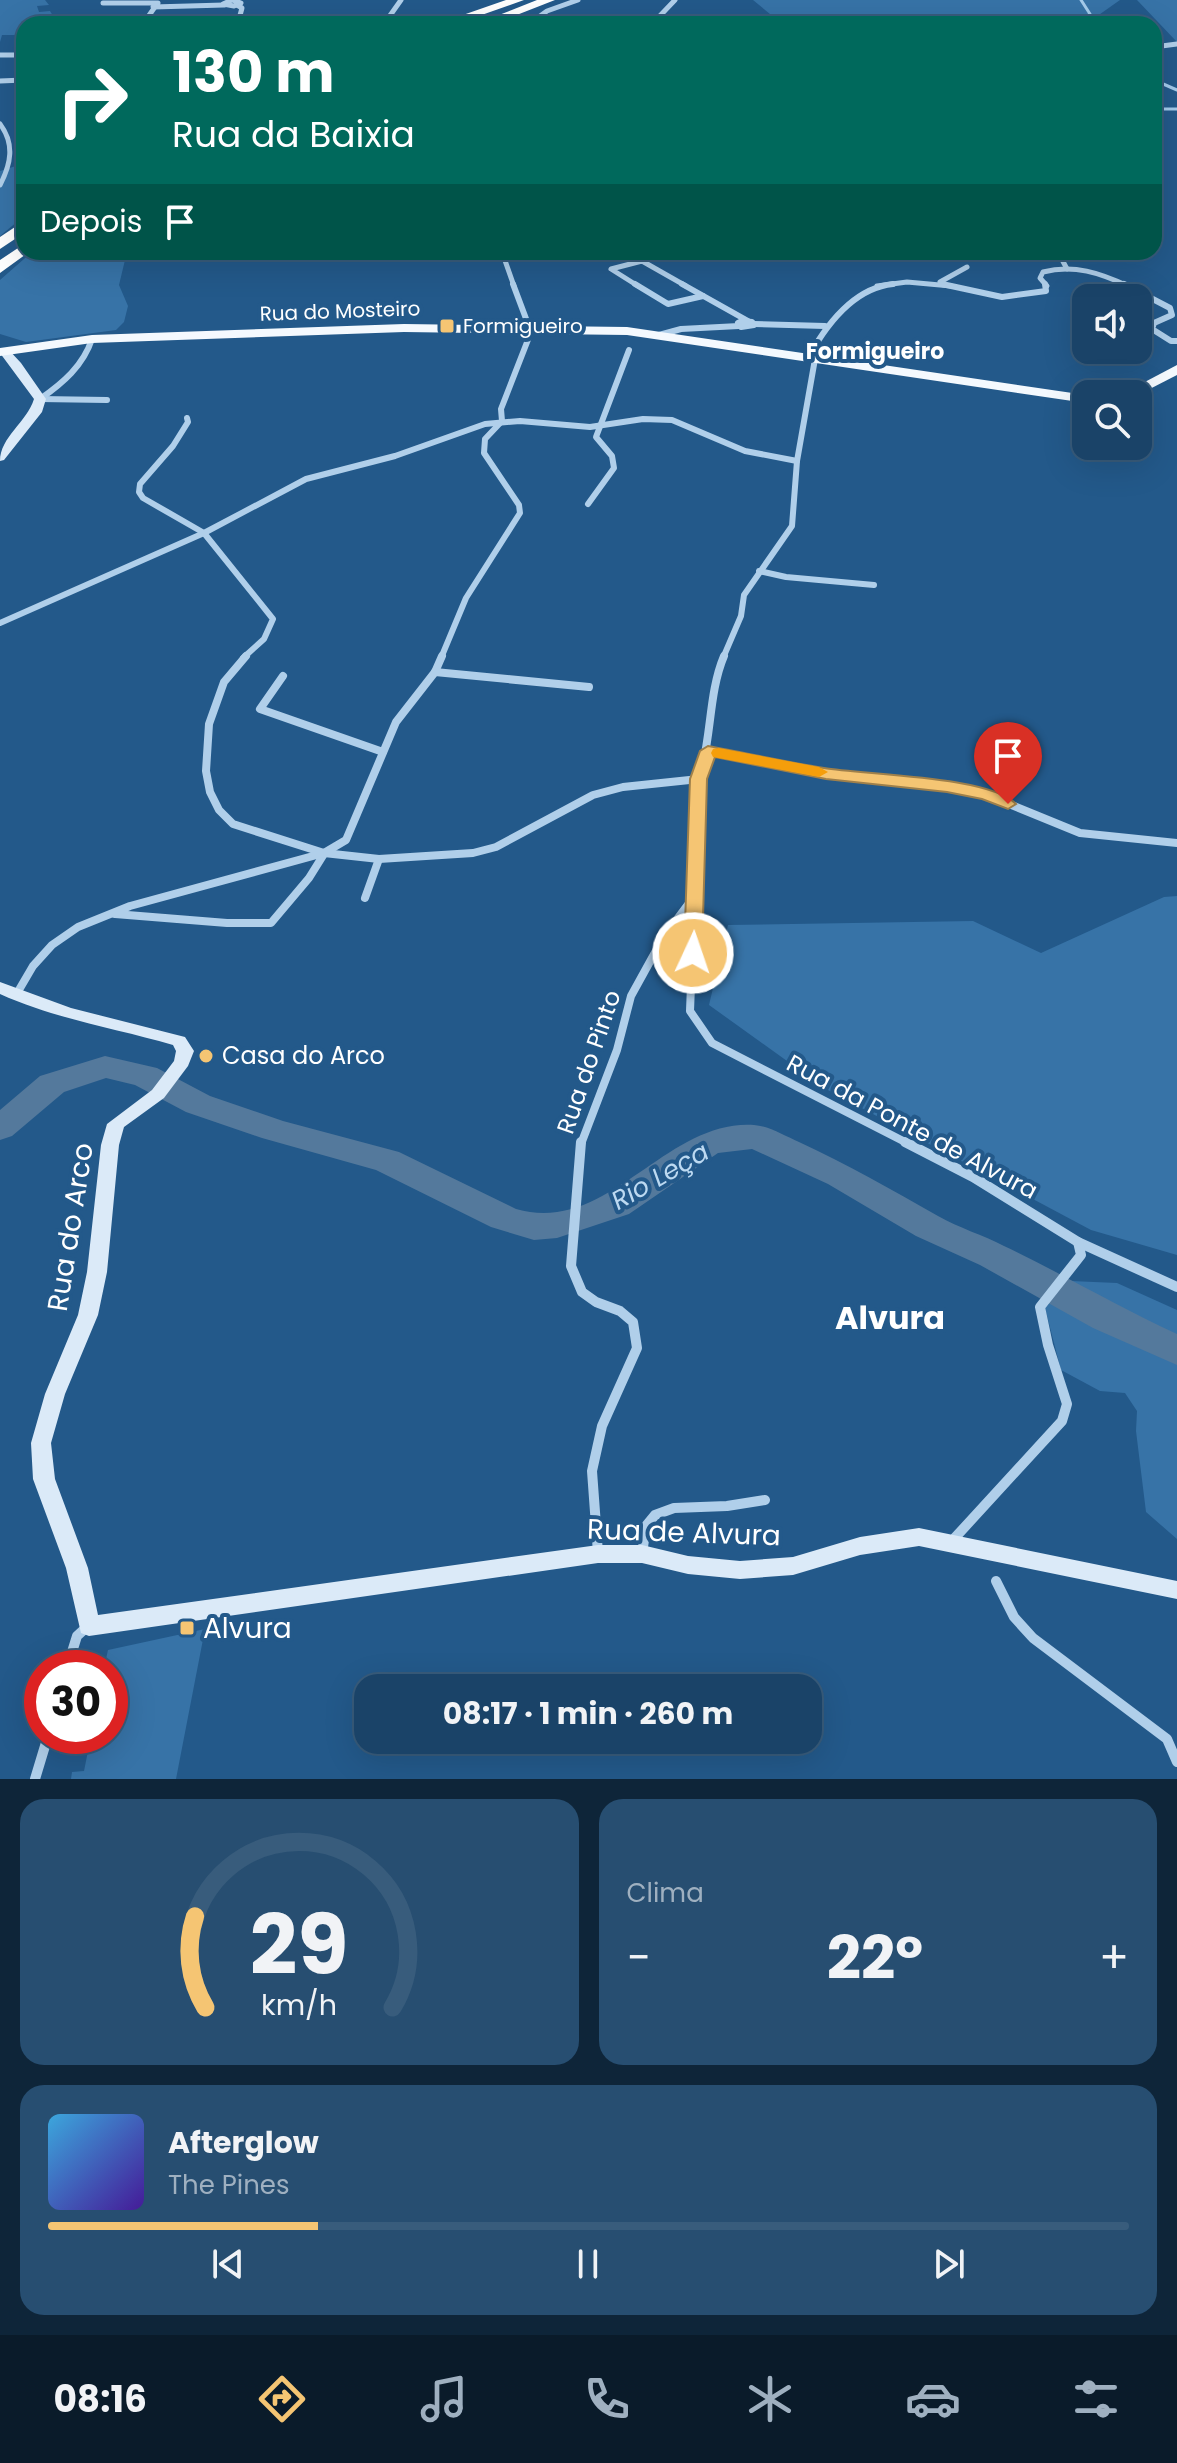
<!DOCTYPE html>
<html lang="pt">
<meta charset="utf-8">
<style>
:root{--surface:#1a4368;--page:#274e71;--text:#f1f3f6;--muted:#9fb0c0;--line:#385c7c;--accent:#f5c573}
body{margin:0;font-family:Poppins,sans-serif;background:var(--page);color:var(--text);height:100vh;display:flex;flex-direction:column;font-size:30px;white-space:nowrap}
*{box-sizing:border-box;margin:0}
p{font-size:26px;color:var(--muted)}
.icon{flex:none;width:44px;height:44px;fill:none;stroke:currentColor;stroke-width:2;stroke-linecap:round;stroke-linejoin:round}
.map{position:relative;height:1779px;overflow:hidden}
.details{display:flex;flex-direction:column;gap:20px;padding:20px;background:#0e2539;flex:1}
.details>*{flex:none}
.top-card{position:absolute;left:16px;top:16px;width:1146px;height:244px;border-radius:24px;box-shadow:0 8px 32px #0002,0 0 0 2px var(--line);background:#00695c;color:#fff;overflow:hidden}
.tools{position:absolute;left:1072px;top:284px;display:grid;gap:16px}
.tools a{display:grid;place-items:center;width:80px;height:80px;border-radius:16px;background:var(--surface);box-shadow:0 8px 32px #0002,0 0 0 2px var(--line);font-size:40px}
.speed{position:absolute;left:24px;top:1650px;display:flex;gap:16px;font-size:40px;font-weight:700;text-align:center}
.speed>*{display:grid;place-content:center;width:104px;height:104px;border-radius:50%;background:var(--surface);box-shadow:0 8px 32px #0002,0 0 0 2px var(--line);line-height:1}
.speed .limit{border:12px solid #d22;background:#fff;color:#111}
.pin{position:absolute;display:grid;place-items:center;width:68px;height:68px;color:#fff;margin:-82px -34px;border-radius:50% 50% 50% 0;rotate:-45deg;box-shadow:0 0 8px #0007}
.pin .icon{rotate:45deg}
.me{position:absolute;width:88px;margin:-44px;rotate:3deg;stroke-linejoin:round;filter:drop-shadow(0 0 6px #0008)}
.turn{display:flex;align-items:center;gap:28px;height:168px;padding:0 24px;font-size:36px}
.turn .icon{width:104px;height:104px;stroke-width:2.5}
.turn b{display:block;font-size:56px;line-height:68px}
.then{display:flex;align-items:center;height:76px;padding:0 24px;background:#0003;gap:16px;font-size:30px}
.big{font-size:60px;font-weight:700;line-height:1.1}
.details .widget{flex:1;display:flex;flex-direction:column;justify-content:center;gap:12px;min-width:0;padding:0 28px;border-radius:24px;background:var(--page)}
.details .dial{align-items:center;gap:0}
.dial svg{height:208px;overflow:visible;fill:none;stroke:var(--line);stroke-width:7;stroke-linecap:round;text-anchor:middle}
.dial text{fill:var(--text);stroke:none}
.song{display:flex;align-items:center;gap:24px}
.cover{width:96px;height:96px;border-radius:12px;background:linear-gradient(135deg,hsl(200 70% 55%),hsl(260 70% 35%))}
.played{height:8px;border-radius:4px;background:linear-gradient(90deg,var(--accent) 25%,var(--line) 25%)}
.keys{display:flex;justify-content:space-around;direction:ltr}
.heat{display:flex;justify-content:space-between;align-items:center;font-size:44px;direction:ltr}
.details .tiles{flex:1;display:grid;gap:20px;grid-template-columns:1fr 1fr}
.widget:last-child{grid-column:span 2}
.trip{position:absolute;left:354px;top:1674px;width:468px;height:80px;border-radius:24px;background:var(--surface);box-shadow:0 8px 32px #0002,0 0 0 2px var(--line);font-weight:700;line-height:80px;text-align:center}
.tab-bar{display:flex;height:128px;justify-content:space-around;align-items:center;background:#0a1b2a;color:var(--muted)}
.tab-bar .icon{width:56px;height:56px}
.tab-bar .current{color:var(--accent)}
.tab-bar b{font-size:36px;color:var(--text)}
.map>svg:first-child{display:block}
.green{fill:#3773a7}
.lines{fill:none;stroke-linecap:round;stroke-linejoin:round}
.stream{stroke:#a4cbeb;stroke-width:3}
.river{fill:#54799c;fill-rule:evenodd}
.street-far3{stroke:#b0cfea;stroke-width:5}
.street-far2{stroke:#b0cfea;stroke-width:6}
.street-far1{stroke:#b0cfea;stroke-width:8}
.street{stroke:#b0cfea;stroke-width:10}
.secondary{fill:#dbeaf8;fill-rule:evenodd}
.primary{fill:#f4f9fe;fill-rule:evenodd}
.highway{fill:#fff;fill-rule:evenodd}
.wall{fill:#45729a}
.shaded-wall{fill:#385d7d}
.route{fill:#f5c573;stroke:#9f804b;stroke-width:2}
.slow{fill:#f59e0b}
.poi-dot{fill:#f5c573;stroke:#23598a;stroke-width:3}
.labels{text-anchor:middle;stroke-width:8;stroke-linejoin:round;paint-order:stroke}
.far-street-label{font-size:20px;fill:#fff;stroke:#23598a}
.far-poi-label{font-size:20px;fill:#fff;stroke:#23598a;text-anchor:start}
.far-neighbourhood-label{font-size:22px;font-weight:bold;fill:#fff;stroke:#23598a}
.poi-label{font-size:24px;fill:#fff;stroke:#23598a;text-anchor:start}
.street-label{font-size:24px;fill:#fff;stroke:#23598a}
.water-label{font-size:26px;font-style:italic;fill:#bcd9f1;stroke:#23598a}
.near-street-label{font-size:28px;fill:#fff;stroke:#23598a}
.near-poi-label{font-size:28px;fill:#fff;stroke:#23598a;text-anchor:start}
.near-neighbourhood-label{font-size:32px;font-weight:bold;fill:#fff;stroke:#23598a}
</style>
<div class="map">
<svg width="1177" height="1779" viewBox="0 0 1177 1779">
<rect width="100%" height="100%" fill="#23598a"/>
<g class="green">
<path d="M 0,0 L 45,0 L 49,5 L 37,6 L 39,12 L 50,11 L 58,24 L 24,24 L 24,35 L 2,35 L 0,42 Z"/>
<path d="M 753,0 L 1120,0 L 1086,24 L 772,24 L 776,19 Z"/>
<path d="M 1137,0 L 1177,0 L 1177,42 Z"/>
<path d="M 24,140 L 24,216 L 0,236 L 0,171 L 19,165 Z"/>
<path d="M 32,252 L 100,252 L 104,259 L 125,260 L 119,285 L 128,306 L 124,322 L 116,330 L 26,342 L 0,334 L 0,280 Z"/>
<path d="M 1177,896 L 1177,1255 L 1091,1230 L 826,1089 L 709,1005 L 728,925 L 973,921 L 1041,953 L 1164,897 Z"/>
<path d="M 1071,1281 L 1117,1283 L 1177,1310 L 1177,1539 L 1146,1512 L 1136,1431 L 1137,1411 L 1125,1393 L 1100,1391 L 1061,1370 L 1045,1308 Z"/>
<path d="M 205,1629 L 176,1779 L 71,1779 L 72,1772 L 84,1771 L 91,1736 L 110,1736 L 110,1668 L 104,1668 L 108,1650 Z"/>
</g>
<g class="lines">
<g class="stream">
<path d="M 1076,24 L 1090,14 L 1081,0"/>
<path d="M 1154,80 L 1177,90"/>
<path d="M 1154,109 L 1177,109"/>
</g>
<path class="river" d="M 105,1056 L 157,1068 L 210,1096 L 283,1121 L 399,1152 L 516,1209 C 608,1236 665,1119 754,1125 C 769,1126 785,1136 799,1142 C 847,1164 892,1190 938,1216 C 959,1228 983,1235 1004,1246 C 1063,1274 1118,1307 1177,1334 L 1177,1365 L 1093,1328 L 980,1265 L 916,1236 L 828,1184 L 752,1149 L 718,1153 L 629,1214 L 557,1238 L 534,1240 L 491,1227 L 376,1170 L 262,1138 L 186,1112 L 135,1085 L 106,1078 L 64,1092 L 12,1136 L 0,1140 L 0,1110 L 40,1076 Z"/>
<g class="street-far3">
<path d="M 232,0 L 241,3 L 234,6 L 223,4 Z"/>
<path d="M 103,3 L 158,3"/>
<path d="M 153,7 L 224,5"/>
<path d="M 233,23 L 239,19 L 242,8 L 237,5"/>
<path d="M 143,24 L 157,4"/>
<path d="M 384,24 L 401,0"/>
<path d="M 529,24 L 547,11 L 578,0"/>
<path d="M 647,24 L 654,22 L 675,0"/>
<path d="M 1154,47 L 1177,44"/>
<path d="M 0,55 L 24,55"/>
<path d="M 0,81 L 24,80"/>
<path d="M 0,124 C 15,144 11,164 0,185"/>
<path d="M 502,252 L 514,286"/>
<path d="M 1058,252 L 1067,269"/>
<path d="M 940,282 L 967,267"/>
<path d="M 638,286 L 611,269 L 642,261 L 686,286"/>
<path d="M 877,286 L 907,282 L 951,286"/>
<path d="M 1047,286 L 1040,278 L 1043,272 C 1074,264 1100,273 1128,286"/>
</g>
<g class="street-far2">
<path d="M 635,284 L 668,304 L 703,296"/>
<path d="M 682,284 L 748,321"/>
<path d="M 942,284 L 1002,297 L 1046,291 L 1045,284"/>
<path d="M 1124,284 L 1170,308 L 1172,315 L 1154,323 L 1152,329 L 1171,341 L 1177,341"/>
<path d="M 742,321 L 752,322 L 754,325 L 741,327 L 738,323 Z"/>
<path d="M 754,324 L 825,326"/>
<path d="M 659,335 L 681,329 L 739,326"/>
<path d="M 808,358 C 826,325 854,288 893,284"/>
<path d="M 40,399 C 63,383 83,366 92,339"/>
<path d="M 40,399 L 107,400"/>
<path d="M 187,418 L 188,422 L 173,446 L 140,484 L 139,492 L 143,498 L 204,533 L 273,619 L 264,639 L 243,658"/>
<path d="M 588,504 L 614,468 L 612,456 L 596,437 L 629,350"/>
<path d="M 759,571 L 786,577 L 874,585"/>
<path d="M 0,623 L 204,533 L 306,479 L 395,456 L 485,424 L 520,421 L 590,427 L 643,419 L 672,420 L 745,451 L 797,461"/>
<path d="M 441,658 L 466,598 L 520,513 L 519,505 L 484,453 L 485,439 L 502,421 L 501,409 L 531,332 L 513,284"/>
<path d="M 723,658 L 741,616 L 744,595 L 792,526 L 797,461 L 815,359"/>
</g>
<g class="street-far1">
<path d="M 246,656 L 224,682 L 209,724 L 206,771 L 210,792 L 219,810 L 233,824 L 324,853 L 379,859 L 473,853 L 496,847 L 593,795 L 623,787 L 699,779"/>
<path d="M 724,656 C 708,694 712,739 699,779 L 690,1011 L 712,1043 L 909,1144"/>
<path d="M 435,672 L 589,687"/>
<path d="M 283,676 L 260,709 L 383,752"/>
<path d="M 708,751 L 826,773 L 947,786 L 987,795 L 1080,833 L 1177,843"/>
<path d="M 365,898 L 379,859"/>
<path d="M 115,914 L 227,923 L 271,923 L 309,878 L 324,854"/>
<path d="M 16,995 L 33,966 L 52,945 L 78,927 L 130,906 L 324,853 L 346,840 L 396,722 L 435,672 L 442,656"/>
<path d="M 581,1144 L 617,1050 L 631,996 L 663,938 L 696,894"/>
</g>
<g class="street">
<path d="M 581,1142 L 571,1266 L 582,1292 L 596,1302 L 620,1311 L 633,1322 L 637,1348 L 602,1426 L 592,1471 L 598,1553"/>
<path d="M 905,1142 L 973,1177 L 1078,1242 L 1177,1287"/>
<path d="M 951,1542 L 1062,1421 L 1067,1404 L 1048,1345 L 1040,1307 L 1081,1255 L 1078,1242"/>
<path d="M 642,1554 L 646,1526 L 655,1515 L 674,1508 L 727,1506 L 765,1500"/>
<path d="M 996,1581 L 1014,1617 L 1033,1638 L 1167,1739 L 1177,1762"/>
<path d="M 67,1668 L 77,1636 L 88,1626"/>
<path d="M 35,1779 L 48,1736"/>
</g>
<g class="secondary">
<path d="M 0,349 L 8,349 L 21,363 L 46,399 L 42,412 L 4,460 L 0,461 C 0,437 27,422 34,399 L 0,353 Z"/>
<path d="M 0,982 L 71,1008 L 185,1037 L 194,1051 L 188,1066 L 164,1098 L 124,1127 L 119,1145 L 107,1272 L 98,1315 L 65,1394 L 51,1443 L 55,1479 L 88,1568 L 98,1615 L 598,1545 L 642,1545 L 688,1556 L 740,1561 L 793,1557 L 860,1537 L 919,1528 L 1177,1581 L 1177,1599 L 919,1546 L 860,1555 L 793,1575 L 740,1579 L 688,1574 L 642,1563 L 598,1563 L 89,1636 L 81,1633 L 66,1568 L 33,1479 L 31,1443 L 45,1394 L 78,1315 L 87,1272 L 101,1145 L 107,1124 L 152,1090 L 174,1061 L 176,1051 L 173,1045 C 115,1028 55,1019 0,994 Z"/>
</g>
<g class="primary">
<path d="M 404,324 L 627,327 L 1086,395 L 1086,403 L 627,335 L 404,332 L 92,343 L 0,356 L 0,348 L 92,335 Z"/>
<path d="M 1177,365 L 1177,375 L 1138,395 L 1122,394 Z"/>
</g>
<g class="highway">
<path d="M 506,0 L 524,0 L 456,24 L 437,24 Z"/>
<path d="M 537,0 L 555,0 L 509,18 L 499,15 Z"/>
<path d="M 24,221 L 24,233 L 0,249 L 0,237 Z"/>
<path d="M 24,244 L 24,252 L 29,252 L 0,273 L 0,260 Z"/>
</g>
</g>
<path class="wall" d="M 612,252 L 652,252 L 625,260 Z"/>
<path class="shaded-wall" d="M 625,252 L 652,252 L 625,260 Z"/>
<path class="route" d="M 708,746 C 747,753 785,762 824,768 C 865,775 990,776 1016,804 L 1008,809 L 982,799 L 947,792 L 826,779 L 715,757 L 707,779 L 702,953 L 693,959 L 684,953 L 690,779 L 700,751 Z"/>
<path class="slow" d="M 719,748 L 819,767 L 828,772 L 819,777 L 713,757 L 711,753 L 713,749 Z"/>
<g class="poi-dot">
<rect x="439" y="318" width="16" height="16" rx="4"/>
<circle cx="206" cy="1056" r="8"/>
<rect x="179" y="1620" width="16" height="16" rx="4"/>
</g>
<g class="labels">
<g class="far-street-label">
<text transform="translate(340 311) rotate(-2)" y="7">Rua do Mosteiro</text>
</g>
<g class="far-poi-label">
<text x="463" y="333">Formigueiro</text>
</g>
<g class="far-neighbourhood-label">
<text x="875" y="359">Formigueiro</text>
</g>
<g class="poi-label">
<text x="222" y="1064">Casa do Arco</text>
</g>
<g class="street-label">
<text transform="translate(589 1062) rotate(-71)" y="8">Rua do Pinto</text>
<text transform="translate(912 1127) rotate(28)" y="8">Rua da Ponte de Alvura</text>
</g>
<g class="water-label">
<text transform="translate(660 1176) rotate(-30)" y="9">Rio Leça</text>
</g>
<g class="near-street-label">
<text transform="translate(70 1227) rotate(-81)" y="10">Rua do Arco</text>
<text transform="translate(684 1532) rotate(2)" y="10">Rua de Alvura</text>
</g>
<g class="near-poi-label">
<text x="203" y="1638">Alvura</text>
</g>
<g class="near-neighbourhood-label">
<text x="890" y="1329">Alvura</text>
</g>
</g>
</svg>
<div class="tools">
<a><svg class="icon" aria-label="sound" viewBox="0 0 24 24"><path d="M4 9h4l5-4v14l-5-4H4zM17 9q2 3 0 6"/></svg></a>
<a><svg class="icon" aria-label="search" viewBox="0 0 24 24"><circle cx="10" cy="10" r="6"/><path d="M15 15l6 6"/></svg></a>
</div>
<div class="speed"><div class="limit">30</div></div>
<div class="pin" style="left:1008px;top:804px;background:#d93025"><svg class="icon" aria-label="arrive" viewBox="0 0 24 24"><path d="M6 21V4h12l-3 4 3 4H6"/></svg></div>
<svg class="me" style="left:693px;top:953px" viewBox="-20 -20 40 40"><circle r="17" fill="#f5c573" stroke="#fff" stroke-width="3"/><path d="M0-11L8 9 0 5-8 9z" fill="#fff"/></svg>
<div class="trip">08:17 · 1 min · 260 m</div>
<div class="top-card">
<div class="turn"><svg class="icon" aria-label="right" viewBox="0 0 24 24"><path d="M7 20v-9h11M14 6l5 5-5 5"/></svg><div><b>130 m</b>Rua da Baixia</div></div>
<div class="then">Depois<svg class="icon" aria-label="arrive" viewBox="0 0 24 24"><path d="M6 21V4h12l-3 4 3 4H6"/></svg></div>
</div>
</div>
<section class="details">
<div class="tiles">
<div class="widget dial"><svg viewBox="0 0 100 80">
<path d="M14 69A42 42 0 1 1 86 69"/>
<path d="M14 69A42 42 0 0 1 10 34" stroke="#f5c573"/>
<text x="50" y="56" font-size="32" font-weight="700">29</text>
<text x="50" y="72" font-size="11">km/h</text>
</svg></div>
<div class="widget"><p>Clima</p>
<div class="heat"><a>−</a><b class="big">22°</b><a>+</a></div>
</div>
<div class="widget">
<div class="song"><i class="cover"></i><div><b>Afterglow</b><p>The Pines</p></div></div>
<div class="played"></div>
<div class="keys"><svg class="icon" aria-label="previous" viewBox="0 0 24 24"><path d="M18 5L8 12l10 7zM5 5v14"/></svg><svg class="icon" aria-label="pause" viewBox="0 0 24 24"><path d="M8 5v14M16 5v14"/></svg><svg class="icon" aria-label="next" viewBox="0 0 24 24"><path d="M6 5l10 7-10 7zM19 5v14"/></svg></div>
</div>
</div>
</section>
<nav class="tab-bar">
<b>08:16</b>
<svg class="icon current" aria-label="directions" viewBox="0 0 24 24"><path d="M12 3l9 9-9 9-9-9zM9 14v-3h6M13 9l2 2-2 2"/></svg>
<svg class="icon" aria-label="music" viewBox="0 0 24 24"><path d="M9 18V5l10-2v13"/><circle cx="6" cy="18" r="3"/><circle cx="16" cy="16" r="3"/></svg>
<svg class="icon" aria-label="phone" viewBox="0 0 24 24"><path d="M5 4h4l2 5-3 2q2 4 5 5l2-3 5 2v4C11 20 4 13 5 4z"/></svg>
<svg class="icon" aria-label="climate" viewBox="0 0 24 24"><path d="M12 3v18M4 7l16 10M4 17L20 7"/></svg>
<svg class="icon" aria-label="car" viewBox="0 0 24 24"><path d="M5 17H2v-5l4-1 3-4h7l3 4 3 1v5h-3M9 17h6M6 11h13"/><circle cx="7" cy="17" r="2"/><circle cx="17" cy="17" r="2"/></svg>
<svg class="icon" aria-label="filters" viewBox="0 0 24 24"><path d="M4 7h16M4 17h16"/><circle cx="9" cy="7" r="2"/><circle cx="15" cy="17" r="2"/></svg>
</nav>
